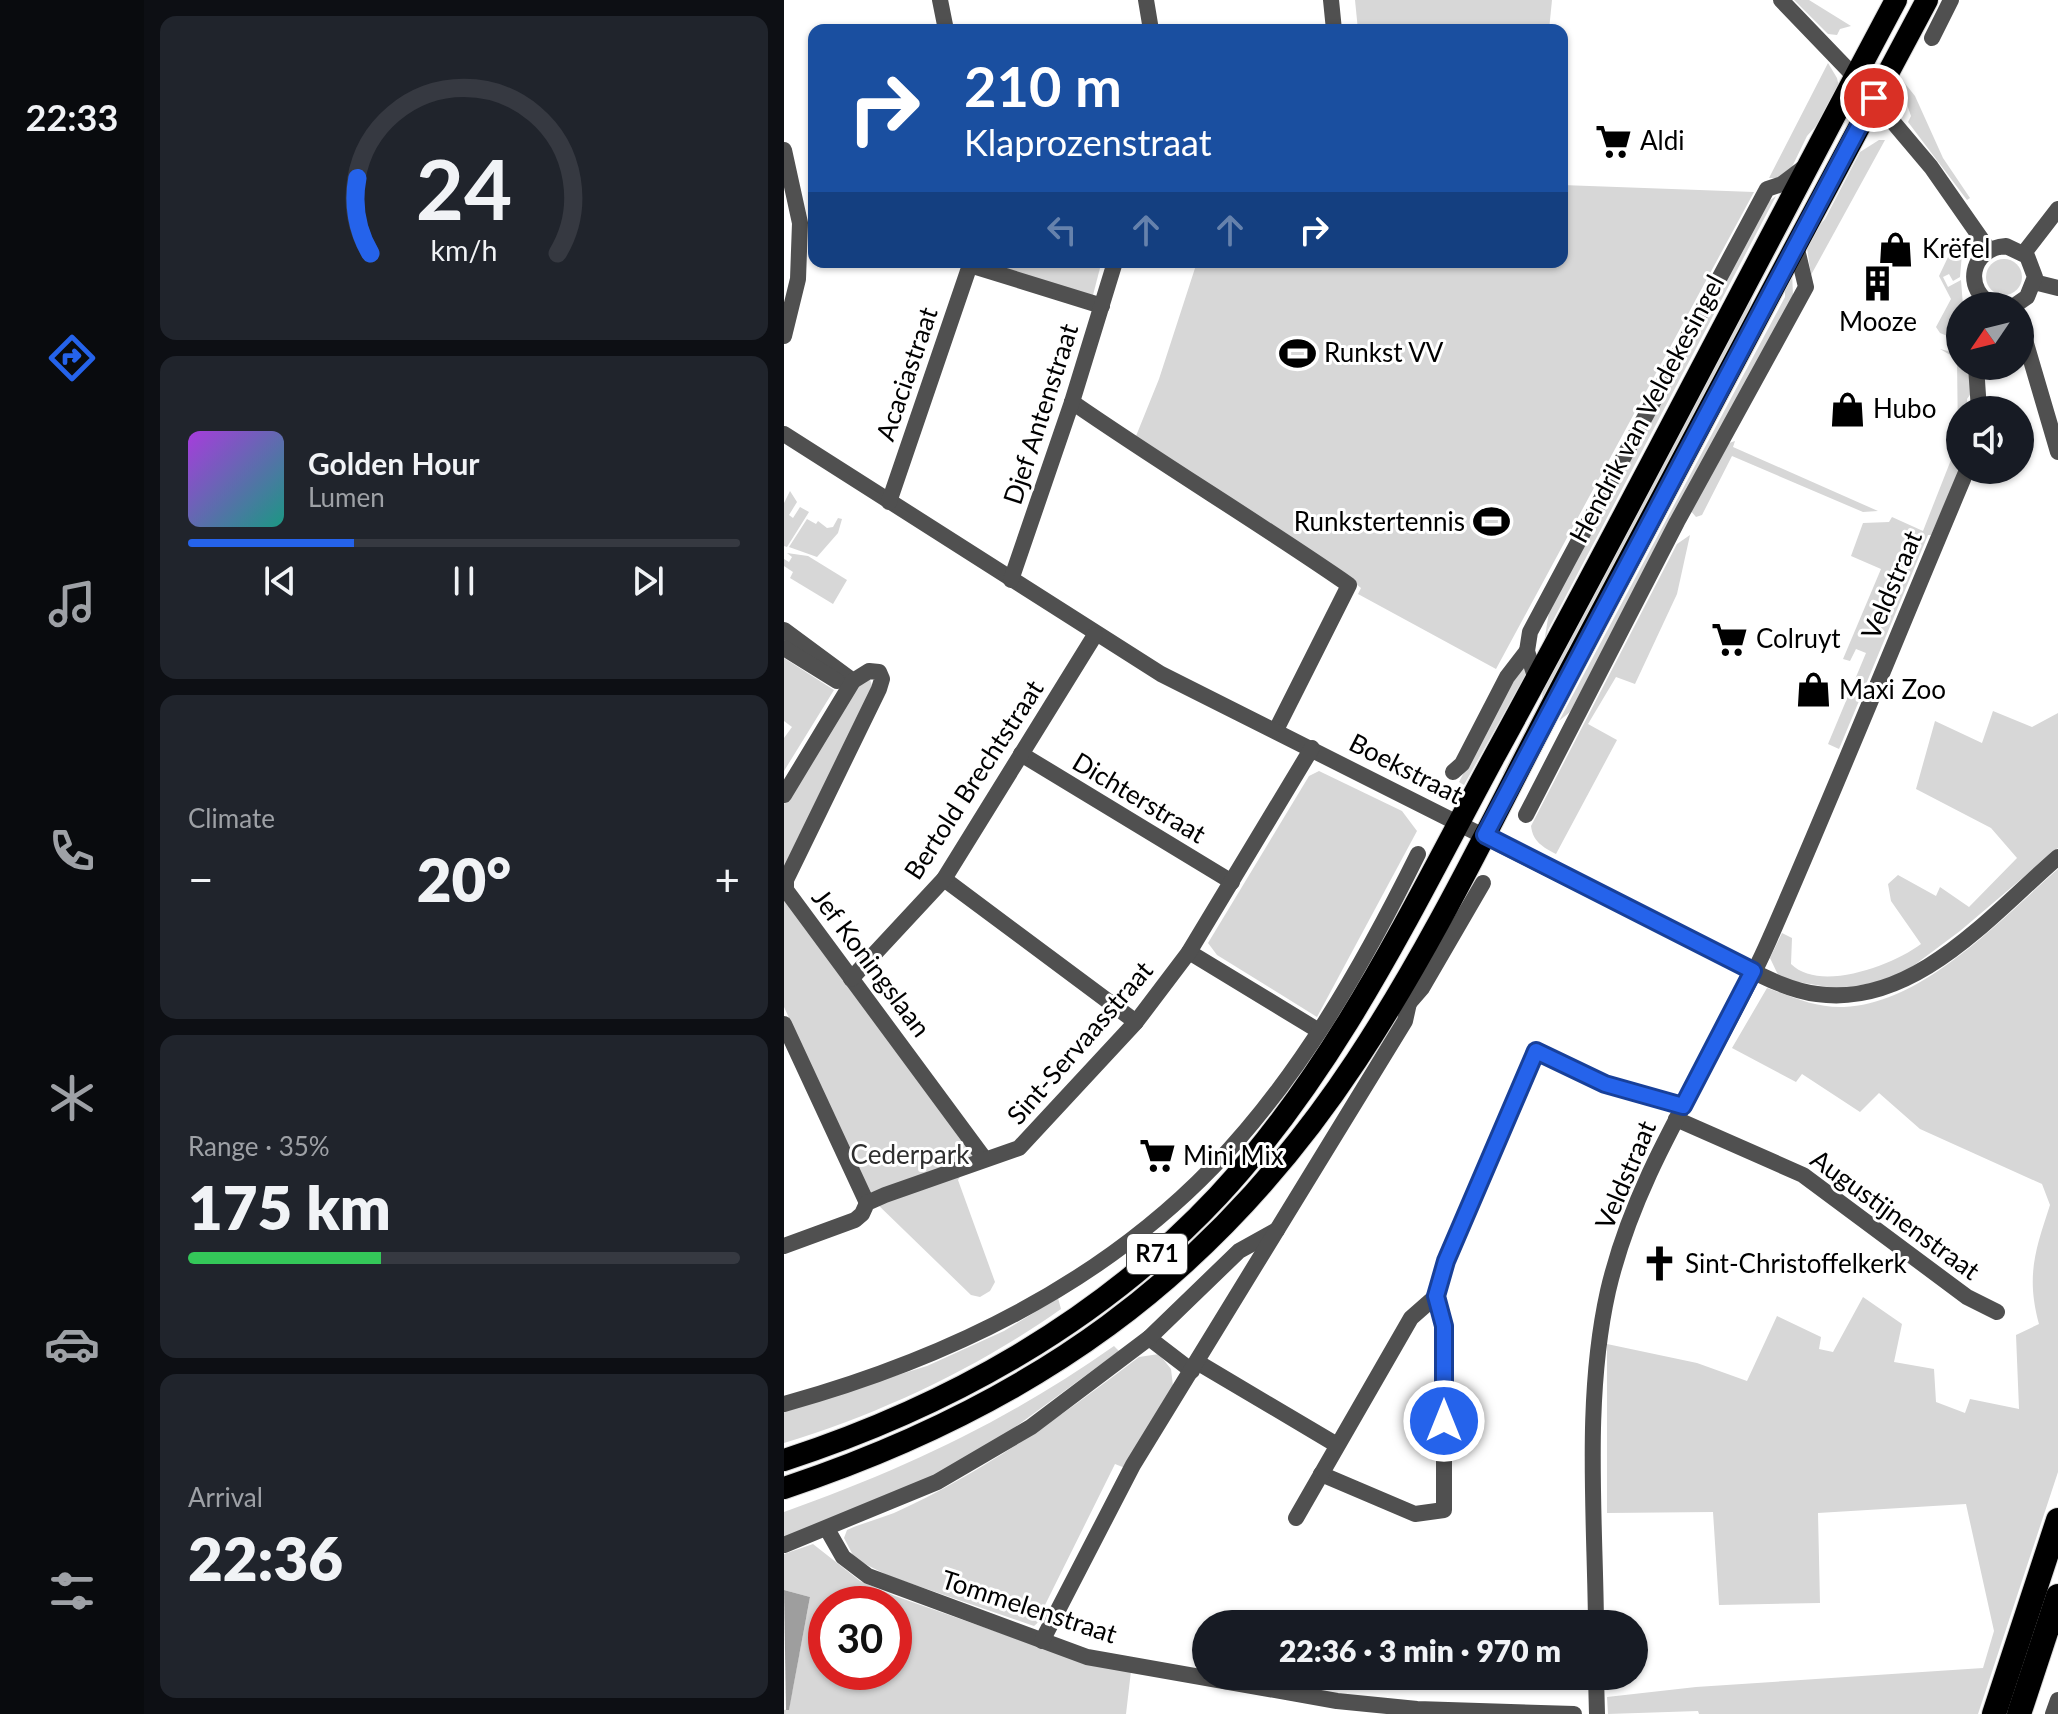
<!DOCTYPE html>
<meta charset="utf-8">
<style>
:root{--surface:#171b24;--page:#20242c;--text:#f1f3f6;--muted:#9ea1a6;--line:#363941;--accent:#2563eb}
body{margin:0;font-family:Lato,sans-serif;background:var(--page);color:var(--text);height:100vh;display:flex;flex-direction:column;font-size:30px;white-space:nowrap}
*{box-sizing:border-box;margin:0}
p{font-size:26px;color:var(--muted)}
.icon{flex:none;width:44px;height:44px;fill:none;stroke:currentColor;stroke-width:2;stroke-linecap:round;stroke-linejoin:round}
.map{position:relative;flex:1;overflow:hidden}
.side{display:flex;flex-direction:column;gap:16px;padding:16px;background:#0d0f14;width:640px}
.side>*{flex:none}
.top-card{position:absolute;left:24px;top:24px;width:760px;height:244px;border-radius:16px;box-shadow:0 2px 6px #0004;background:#1a4fa0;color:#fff;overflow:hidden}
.needle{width:52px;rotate:235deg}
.controls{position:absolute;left:1162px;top:292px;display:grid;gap:16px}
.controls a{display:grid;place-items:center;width:88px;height:88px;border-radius:50%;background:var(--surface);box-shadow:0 2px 6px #0004;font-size:40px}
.speed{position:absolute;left:24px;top:1586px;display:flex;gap:16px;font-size:40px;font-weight:700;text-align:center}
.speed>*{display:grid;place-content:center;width:104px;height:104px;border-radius:50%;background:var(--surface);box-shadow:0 2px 6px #0004;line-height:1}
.speed .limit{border:12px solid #d22;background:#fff;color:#111}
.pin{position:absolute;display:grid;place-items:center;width:68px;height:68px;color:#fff;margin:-34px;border:4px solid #fff;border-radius:50%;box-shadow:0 2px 8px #0007}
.me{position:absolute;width:88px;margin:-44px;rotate:0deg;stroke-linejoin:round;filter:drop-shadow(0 0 6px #0008)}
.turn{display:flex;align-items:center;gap:28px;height:168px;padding:0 24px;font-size:36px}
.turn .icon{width:104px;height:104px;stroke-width:2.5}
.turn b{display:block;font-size:56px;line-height:68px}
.lanes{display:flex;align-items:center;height:76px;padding:0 24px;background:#0003;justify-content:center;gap:40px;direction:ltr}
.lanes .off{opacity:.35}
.big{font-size:60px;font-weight:800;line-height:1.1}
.side .tile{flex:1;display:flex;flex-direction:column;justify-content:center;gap:12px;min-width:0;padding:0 28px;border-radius:16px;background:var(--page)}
.side .dial{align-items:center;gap:0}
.dial svg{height:208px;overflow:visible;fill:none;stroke:var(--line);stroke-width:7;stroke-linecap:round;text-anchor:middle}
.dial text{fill:var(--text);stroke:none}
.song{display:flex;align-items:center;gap:24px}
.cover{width:96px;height:96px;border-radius:12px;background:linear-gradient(135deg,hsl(280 70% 55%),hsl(170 70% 35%))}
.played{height:8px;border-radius:4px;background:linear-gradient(90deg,var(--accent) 30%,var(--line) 30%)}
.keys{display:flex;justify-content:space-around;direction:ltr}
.heat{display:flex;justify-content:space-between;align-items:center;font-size:44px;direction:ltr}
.charge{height:12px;border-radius:6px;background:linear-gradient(90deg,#34c759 35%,var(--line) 0)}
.trip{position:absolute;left:408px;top:1610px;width:456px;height:80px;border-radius:40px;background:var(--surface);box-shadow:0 2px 6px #0004;font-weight:800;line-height:80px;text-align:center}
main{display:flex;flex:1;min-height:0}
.tab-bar{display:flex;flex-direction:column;width:144px;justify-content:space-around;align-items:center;background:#090b0e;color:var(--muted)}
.tab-bar .icon{width:56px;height:56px}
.tab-bar .current{color:var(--accent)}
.tab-bar b{font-size:36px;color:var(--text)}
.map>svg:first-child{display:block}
.green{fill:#d7d7d7;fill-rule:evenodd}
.water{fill:#9e9e9e}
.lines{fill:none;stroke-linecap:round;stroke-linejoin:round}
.trunk-casing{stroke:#dbdbdb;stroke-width:24}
.motorway-casing{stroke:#dbdbdb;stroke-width:26}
.minor{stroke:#505050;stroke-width:16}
.tertiary{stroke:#505050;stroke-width:16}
.trunk{stroke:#000;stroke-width:22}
.motorway{stroke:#000;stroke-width:24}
.route-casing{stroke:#184099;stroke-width:20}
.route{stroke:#2563eb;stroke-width:14}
.labels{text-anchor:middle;stroke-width:6;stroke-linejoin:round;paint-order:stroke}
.shield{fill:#fff;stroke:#4c4c4c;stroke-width:2}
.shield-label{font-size:24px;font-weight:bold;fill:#000}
.poi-label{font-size:26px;fill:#000;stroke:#fff;text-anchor:start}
.street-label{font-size:26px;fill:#000;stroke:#fff}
.park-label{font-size:26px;fill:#2e2e2e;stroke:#fff}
</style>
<main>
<nav class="tab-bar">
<b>22:33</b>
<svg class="icon current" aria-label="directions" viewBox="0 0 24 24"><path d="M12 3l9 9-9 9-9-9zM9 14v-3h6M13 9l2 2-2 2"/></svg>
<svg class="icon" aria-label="music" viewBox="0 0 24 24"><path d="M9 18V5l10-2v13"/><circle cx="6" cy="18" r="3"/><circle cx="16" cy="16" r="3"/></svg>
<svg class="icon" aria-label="phone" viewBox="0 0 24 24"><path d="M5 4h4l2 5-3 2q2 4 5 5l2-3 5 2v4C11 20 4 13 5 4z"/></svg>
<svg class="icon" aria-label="climate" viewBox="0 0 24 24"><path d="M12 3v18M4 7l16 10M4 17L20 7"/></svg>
<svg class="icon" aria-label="car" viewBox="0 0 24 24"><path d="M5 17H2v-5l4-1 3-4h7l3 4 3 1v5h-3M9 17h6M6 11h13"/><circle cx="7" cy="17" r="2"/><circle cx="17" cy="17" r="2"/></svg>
<svg class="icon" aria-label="filters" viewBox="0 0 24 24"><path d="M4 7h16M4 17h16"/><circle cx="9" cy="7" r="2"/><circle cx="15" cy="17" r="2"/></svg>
</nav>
<section class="side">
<div class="tile dial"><svg viewBox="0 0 100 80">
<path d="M14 69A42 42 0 1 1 86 69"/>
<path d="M14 69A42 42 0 0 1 9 40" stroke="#2563eb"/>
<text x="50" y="56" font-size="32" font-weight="700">24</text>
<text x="50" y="72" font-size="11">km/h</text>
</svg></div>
<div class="tile">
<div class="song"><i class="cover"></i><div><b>Golden Hour</b><p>Lumen</p></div></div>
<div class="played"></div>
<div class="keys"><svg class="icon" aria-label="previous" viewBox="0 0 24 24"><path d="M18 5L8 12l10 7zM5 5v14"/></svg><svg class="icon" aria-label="pause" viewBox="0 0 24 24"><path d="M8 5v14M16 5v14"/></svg><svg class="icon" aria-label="next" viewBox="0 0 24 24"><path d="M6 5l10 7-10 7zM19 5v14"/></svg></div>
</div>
<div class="tile"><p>Climate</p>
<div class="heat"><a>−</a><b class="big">20°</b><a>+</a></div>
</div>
<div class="tile"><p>Range · 35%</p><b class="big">175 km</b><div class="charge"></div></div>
<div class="tile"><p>Arrival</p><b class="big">22:36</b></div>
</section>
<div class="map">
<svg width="1274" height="1714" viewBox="0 0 1274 1714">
<rect width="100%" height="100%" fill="#fff"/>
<g class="green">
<path d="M 571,0 L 768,0 L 765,30 L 574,30 Z"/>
<path d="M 1010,0 L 1025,0 L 1067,26 L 1056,29 L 1053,35 L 1044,34 Z"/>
<path d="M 1044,63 L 1053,78 L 1055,87 L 1041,116 L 1023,136 L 1007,169 L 995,178 L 985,178 Z"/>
<path d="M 1119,81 L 1131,96 L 1159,158 L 1186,198 L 1183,200 L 1124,122 L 1127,116 L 1118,90 Z"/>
<path d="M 1057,120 L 1061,122 L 968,299 L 961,327 L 721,775 L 719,773 L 758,698 L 760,682 Z"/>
<path d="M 1095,140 L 1101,140 L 1027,275 L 1022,242 L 1041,219 L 1076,152 Z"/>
<path d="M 778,185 L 970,192 L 712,669 L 574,594 L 577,588 L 558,573 L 350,441 L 375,379 L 413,262 L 778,262 Z"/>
<path d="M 992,196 L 764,630 L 759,649 L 765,612 L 984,202 Z"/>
<path d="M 1169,237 L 1178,254 L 1176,277 L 1169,281 L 1165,274 L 1159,277 L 1164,287 L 1177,280 L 1179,306 L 1176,306 L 1176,341 L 1156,333 L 1152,327 L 1167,299 L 1155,276 L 1165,255 L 1158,246 Z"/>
<circle cx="1220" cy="277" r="18"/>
<path d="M 202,262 L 312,262 L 316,268 L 308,299 Z"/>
<path d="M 1008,271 L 1009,296 L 786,712 L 775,721 L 1001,297 L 1001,284 Z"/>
<path d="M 1156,349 L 1176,354 L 1176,366 L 1186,366 L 1188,392 L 1183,399 L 1184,410 L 1176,410 L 1176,469 L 1147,535 L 1144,535 L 1055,749 L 1044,744 L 1082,653 L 1072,649 L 1066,661 L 1059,659 L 1097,569 L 1067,556 L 1079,523 L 1105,522 L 1108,517 L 1139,531 L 1174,442 L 1173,359 Z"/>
<path d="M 951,441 L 949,447 L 1094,511 L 1079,512 L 948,456 L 918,515 L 912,517 L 906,510 L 945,443 Z"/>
<path d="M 6,491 L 13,502 L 5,515 L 9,518 L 16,507 L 25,512 L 3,547 L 0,546 L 0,503 Z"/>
<path d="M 54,518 L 58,519 L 54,533 L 33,557 L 5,547 L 23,519 L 32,524 L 34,521 L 43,528 L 49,527 Z"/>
<path d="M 906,535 L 893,594 L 851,684 L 832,677 L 804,724 L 833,740 L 772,854 C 759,847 749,842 747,826 L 893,544 Z"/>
<path d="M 3,553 L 24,556 L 63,580 L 49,604 L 6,578 L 9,572 L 0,566 L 0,559 L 5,562 L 8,557 Z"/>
<path d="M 0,658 L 50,690 L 0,771 L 0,738 L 8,727 L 0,721 Z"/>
<path d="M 741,667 L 744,677 L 738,681 L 680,785 L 675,782 L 732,673 Z"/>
<path d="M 76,679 L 86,679 L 89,689 L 0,870 L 0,804 Z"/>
<path d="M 1209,711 L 1248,727 L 1274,713 L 1274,848 L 1176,931 L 1113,978 L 1056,989 L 996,979 L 986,958 L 998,933 L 1008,938 L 1007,964 C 1036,993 1109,965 1137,944 L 1107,901 L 1104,884 L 1114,875 L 1152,896 L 1156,887 L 1185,907 L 1233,858 L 1207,828 L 1132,789 L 1151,721 L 1198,743 Z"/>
<path d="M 535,771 L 618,811 L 633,831 L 533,1017 L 433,955 L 424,943 L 525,776 Z"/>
<path d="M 1274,869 L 1274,1472 L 1194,1714 L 915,1714 L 914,1711 L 824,1714 L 823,1697 L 912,1687 L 1199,1668 L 1210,1631 L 1182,1504 L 1034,1513 L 1036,1603 L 935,1605 L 929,1512 L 823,1513 L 823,1344 L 913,1363 L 963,1381 L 993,1316 L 1037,1337 L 1035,1349 L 1049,1352 L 1079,1297 L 1118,1324 L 1110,1362 L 1150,1369 L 1152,1402 L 1181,1413 L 1186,1399 L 1235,1409 L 1232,1335 L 1255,1324 C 1242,1276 1251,1251 1266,1205 L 1258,1184 L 1136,1129 L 1095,1093 L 1076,1112 L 1018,1074 L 1012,1082 L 948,1048 L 983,988 C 1009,997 1032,1008 1060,1007 C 1139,1004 1217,919 1274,869 Z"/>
<path d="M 0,898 L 189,1154 L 174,1180 L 211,1282 L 206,1291 L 196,1297 L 187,1295 L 89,1200 L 0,1007 Z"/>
<path d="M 274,1298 L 277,1309 C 193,1368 98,1413 0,1443 L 0,1410 L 143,1366 L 220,1331 Z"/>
<path d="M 330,1346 L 335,1351 L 211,1442 L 180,1460 L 117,1492 L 0,1539 L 0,1512 C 121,1469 225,1420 330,1346 Z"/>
<path d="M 375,1354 L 387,1369 L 389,1386 L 341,1468 L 331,1464 L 260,1607 L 267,1611 L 250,1626 L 105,1576 L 71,1559 L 60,1538 L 63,1530 C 78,1523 95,1519 110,1513 C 198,1473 279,1415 355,1357 Z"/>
<path d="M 29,1544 L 76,1581 L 111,1596 L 304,1664 L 347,1671 L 342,1714 L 0,1714 L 0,1710 L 5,1709 L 26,1597 L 0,1590 L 0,1554 ZM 42,1604 L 110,1604 L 110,1672 L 42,1672 Z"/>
</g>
<path class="water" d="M 0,1590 L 26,1597 L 5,1710 L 2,1710 Z"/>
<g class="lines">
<defs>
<g id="trunk">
<path d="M 0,1460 C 163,1407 316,1322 434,1196 C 554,1067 628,908 711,755 C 848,505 978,251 1112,0"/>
<path d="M 0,1488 C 246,1406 428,1279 572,1061 C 657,933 723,788 796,652 C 911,435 1027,217 1143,0"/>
</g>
<g id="motorway">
<path d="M 1210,1714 L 1274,1520"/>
<path d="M 1235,1714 L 1274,1596"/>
</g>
</defs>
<use href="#trunk" class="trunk-casing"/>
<use href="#motorway" class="motorway-casing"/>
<g class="minor">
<path d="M 156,0 L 162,30"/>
<path d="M 362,0 L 367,30"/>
<path d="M 547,0 L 550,30"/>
<path d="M 997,0 L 1071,77"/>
<path d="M 1148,38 L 1167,0"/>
<path d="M 0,150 L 16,223 L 14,279 L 0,336"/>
<path d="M 1240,253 L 1274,209"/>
<path d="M 186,265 L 318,306"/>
<path d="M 1250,282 L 1274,288"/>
<path d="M 1192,366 L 1195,410"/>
<path d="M 288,402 C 379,465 474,522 565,585 L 492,730"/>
<path d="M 0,434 L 377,674 L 942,958 C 971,972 1001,990 1033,994 C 1130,1008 1207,915 1274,857"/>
<path d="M 105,502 L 187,262"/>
<path d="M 227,580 L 288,402 L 331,262"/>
<path d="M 0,630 L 69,681"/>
<path d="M 0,648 L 53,681"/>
<path d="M 752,680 L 743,651 L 746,632 L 983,189 L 998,184 L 1022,166"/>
<path d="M 237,754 L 448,882"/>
<path d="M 669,772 L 678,764 L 723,677 L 743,651"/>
<path d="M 0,795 L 69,681 L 85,671 L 95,672 L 98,679 L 95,689 L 2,880 L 2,890 L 200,1158"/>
<path d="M 742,815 L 893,522 L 1022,287 L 1012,245"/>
<path d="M 160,879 L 352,1022"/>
<path d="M 405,952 L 535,1031"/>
<path d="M 67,979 L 160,879 L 311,635"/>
<path d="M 625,1003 L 638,988 L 699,883"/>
<path d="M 0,1024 L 83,1203"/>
<path d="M 892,1119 L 1019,1175 L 1183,1297 L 1213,1312"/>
<path d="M 0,1246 L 71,1220 L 78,1214 L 83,1203 L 101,1195 L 235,1148 L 352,1022 L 405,952 L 528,748"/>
<path d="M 365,1338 L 408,1371"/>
<path d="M 413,1362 L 553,1445"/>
<path d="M 0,1404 C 159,1360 313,1287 429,1167 C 516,1077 579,965 634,854"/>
<path d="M 537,1474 L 631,1514 L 660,1510 L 660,1326 L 652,1296 L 662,1261 L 752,1051 L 821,1084 L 899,1106"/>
<path d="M 512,1518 L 627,1318 L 652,1296"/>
<path d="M 43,1529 L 59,1557 L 84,1576 L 303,1657 L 553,1701 L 633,1709 L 790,1714"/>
<path d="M 0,1545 L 153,1482 L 247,1427 L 365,1338 L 455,1251 L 493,1230"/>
<path d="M 812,1624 C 811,1515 800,1398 824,1291 C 854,1162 934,1057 986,938 C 1054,783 1117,626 1183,470"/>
<path d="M 258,1641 L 349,1465 L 621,1021 L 625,1003 L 622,978"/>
<path d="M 812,1676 L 813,1714"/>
<path d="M 1269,1714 L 1274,1700"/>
</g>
<g class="tertiary">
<path d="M 1071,77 L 1147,167 L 1205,250"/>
<path d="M 1211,306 C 1178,291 1186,248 1222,246 L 1243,256 L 1251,277 L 1243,297 L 1230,306"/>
<path d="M 1236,323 L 1274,452"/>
</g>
<use href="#trunk" class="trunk"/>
<use href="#motorway" class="motorway"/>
</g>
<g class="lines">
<defs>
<path id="route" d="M 660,1421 L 660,1326 L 652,1296 L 662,1261 L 752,1051 L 821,1084 L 899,1106 L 969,971 L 701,835 L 1090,98"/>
</defs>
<use href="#route" class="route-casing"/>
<use href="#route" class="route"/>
</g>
<defs>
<symbol id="supermarket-bare" viewBox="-9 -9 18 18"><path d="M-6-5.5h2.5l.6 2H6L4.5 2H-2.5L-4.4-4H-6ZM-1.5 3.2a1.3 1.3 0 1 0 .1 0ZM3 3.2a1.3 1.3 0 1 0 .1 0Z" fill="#000" stroke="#fff" stroke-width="2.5" paint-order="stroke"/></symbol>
<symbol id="shop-bare" viewBox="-9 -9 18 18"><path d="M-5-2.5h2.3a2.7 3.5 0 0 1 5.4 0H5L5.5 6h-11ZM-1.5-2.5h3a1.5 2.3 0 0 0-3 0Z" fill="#000" stroke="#fff" stroke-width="2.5" paint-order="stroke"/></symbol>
<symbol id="building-bare" viewBox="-9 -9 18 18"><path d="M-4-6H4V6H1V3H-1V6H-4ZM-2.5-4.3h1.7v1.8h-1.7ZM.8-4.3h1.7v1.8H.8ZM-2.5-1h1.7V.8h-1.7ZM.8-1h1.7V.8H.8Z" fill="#000" stroke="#fff" stroke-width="2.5" paint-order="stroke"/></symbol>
<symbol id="stadium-bare" viewBox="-9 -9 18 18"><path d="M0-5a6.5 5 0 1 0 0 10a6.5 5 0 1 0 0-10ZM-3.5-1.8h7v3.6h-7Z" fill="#000" stroke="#fff" stroke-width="2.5" paint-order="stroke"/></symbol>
<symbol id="church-bare" viewBox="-9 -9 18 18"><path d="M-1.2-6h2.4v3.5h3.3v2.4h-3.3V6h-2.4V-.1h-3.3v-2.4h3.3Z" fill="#000" stroke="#fff" stroke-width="2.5" paint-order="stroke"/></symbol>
</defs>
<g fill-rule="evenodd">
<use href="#supermarket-bare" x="804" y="116" width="51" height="51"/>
<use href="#shop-bare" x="1086" y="224" width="51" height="51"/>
<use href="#building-bare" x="1068" y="258" width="51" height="51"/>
<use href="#stadium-bare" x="488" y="328" width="51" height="51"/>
<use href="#shop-bare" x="1038" y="384" width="51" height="51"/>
<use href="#stadium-bare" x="682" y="496" width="51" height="51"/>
<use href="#supermarket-bare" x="920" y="614" width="51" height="51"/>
<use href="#shop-bare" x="1004" y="664" width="51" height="51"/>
<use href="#supermarket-bare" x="348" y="1130" width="51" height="51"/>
<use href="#church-bare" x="850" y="1238" width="51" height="51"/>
</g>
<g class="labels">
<rect class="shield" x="343" y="1234" width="60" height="40" rx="6"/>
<g class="shield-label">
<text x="373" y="1262">R71</text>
</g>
<g class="poi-label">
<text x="856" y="150">Aldi</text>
<text x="1138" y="258">Krëfel</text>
<text x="1094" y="331" text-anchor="middle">Mooze</text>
<text x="540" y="362">Runkst VV</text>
<text x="1089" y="418">Hubo</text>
<text x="681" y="531" text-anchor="end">Runkstertennis</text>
<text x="972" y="648">Colruyt</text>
<text x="1055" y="699">Maxi Zoo</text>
<text x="399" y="1165">Mini Mix</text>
<text x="901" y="1273">Sint-Christoffelkerk</text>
</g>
<g class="street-label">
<text transform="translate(123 374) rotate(-71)" y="9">Acaciastraat</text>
<text transform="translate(863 409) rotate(-62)" y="9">Hendrik van Veldekesingel</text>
<text transform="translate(257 414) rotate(-72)" y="9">Djef Antenstraat</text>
<text transform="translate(1108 585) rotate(-67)" y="9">Veldstraat</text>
<text transform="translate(622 769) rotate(27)" y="9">Boekstraat</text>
<text transform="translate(190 780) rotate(-57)" y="9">Bertold Brechtstraat</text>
<text transform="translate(355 798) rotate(31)" y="9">Dichterstraat</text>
<text transform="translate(87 963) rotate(53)" y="9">Jef Koningslaan</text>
<text transform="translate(296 1043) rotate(-49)" y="9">Sint-Servaasstraat</text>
<text transform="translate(842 1175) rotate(-67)" y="9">Veldstraat</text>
<text transform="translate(1111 1215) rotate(36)" y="9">Augustijnenstraat</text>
<text transform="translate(245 1607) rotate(18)" y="9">Tommelenstraat</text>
</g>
<g class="park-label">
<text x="126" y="1164">Cederpark</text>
</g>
</g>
</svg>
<div class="controls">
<a><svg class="needle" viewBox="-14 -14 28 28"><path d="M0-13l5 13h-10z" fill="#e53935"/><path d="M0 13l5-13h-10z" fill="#9ea1a6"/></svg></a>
<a><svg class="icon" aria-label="sound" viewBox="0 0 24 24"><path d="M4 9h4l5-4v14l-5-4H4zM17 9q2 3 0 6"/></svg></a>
</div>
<div class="speed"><div class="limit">30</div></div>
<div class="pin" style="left:1090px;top:98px;background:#d93025"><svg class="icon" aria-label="arrive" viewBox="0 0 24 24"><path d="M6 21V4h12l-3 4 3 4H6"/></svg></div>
<svg class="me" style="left:660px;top:1421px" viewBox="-20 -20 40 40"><circle r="17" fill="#2563eb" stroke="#fff" stroke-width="3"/><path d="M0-11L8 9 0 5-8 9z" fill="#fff"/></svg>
<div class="trip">22:36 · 3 min · 970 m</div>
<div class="top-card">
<div class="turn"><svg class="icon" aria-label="right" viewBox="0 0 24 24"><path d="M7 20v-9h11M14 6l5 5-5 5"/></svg><div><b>210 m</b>Klaprozenstraat</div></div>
<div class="lanes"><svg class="icon off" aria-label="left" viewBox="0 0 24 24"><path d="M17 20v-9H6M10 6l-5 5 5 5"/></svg><svg class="icon off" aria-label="ahead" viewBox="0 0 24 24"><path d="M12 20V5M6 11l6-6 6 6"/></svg><svg class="icon off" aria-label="ahead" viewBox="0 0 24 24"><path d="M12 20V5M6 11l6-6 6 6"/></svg><svg class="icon" aria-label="right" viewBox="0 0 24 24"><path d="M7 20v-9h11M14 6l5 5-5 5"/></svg></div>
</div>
</div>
</main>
